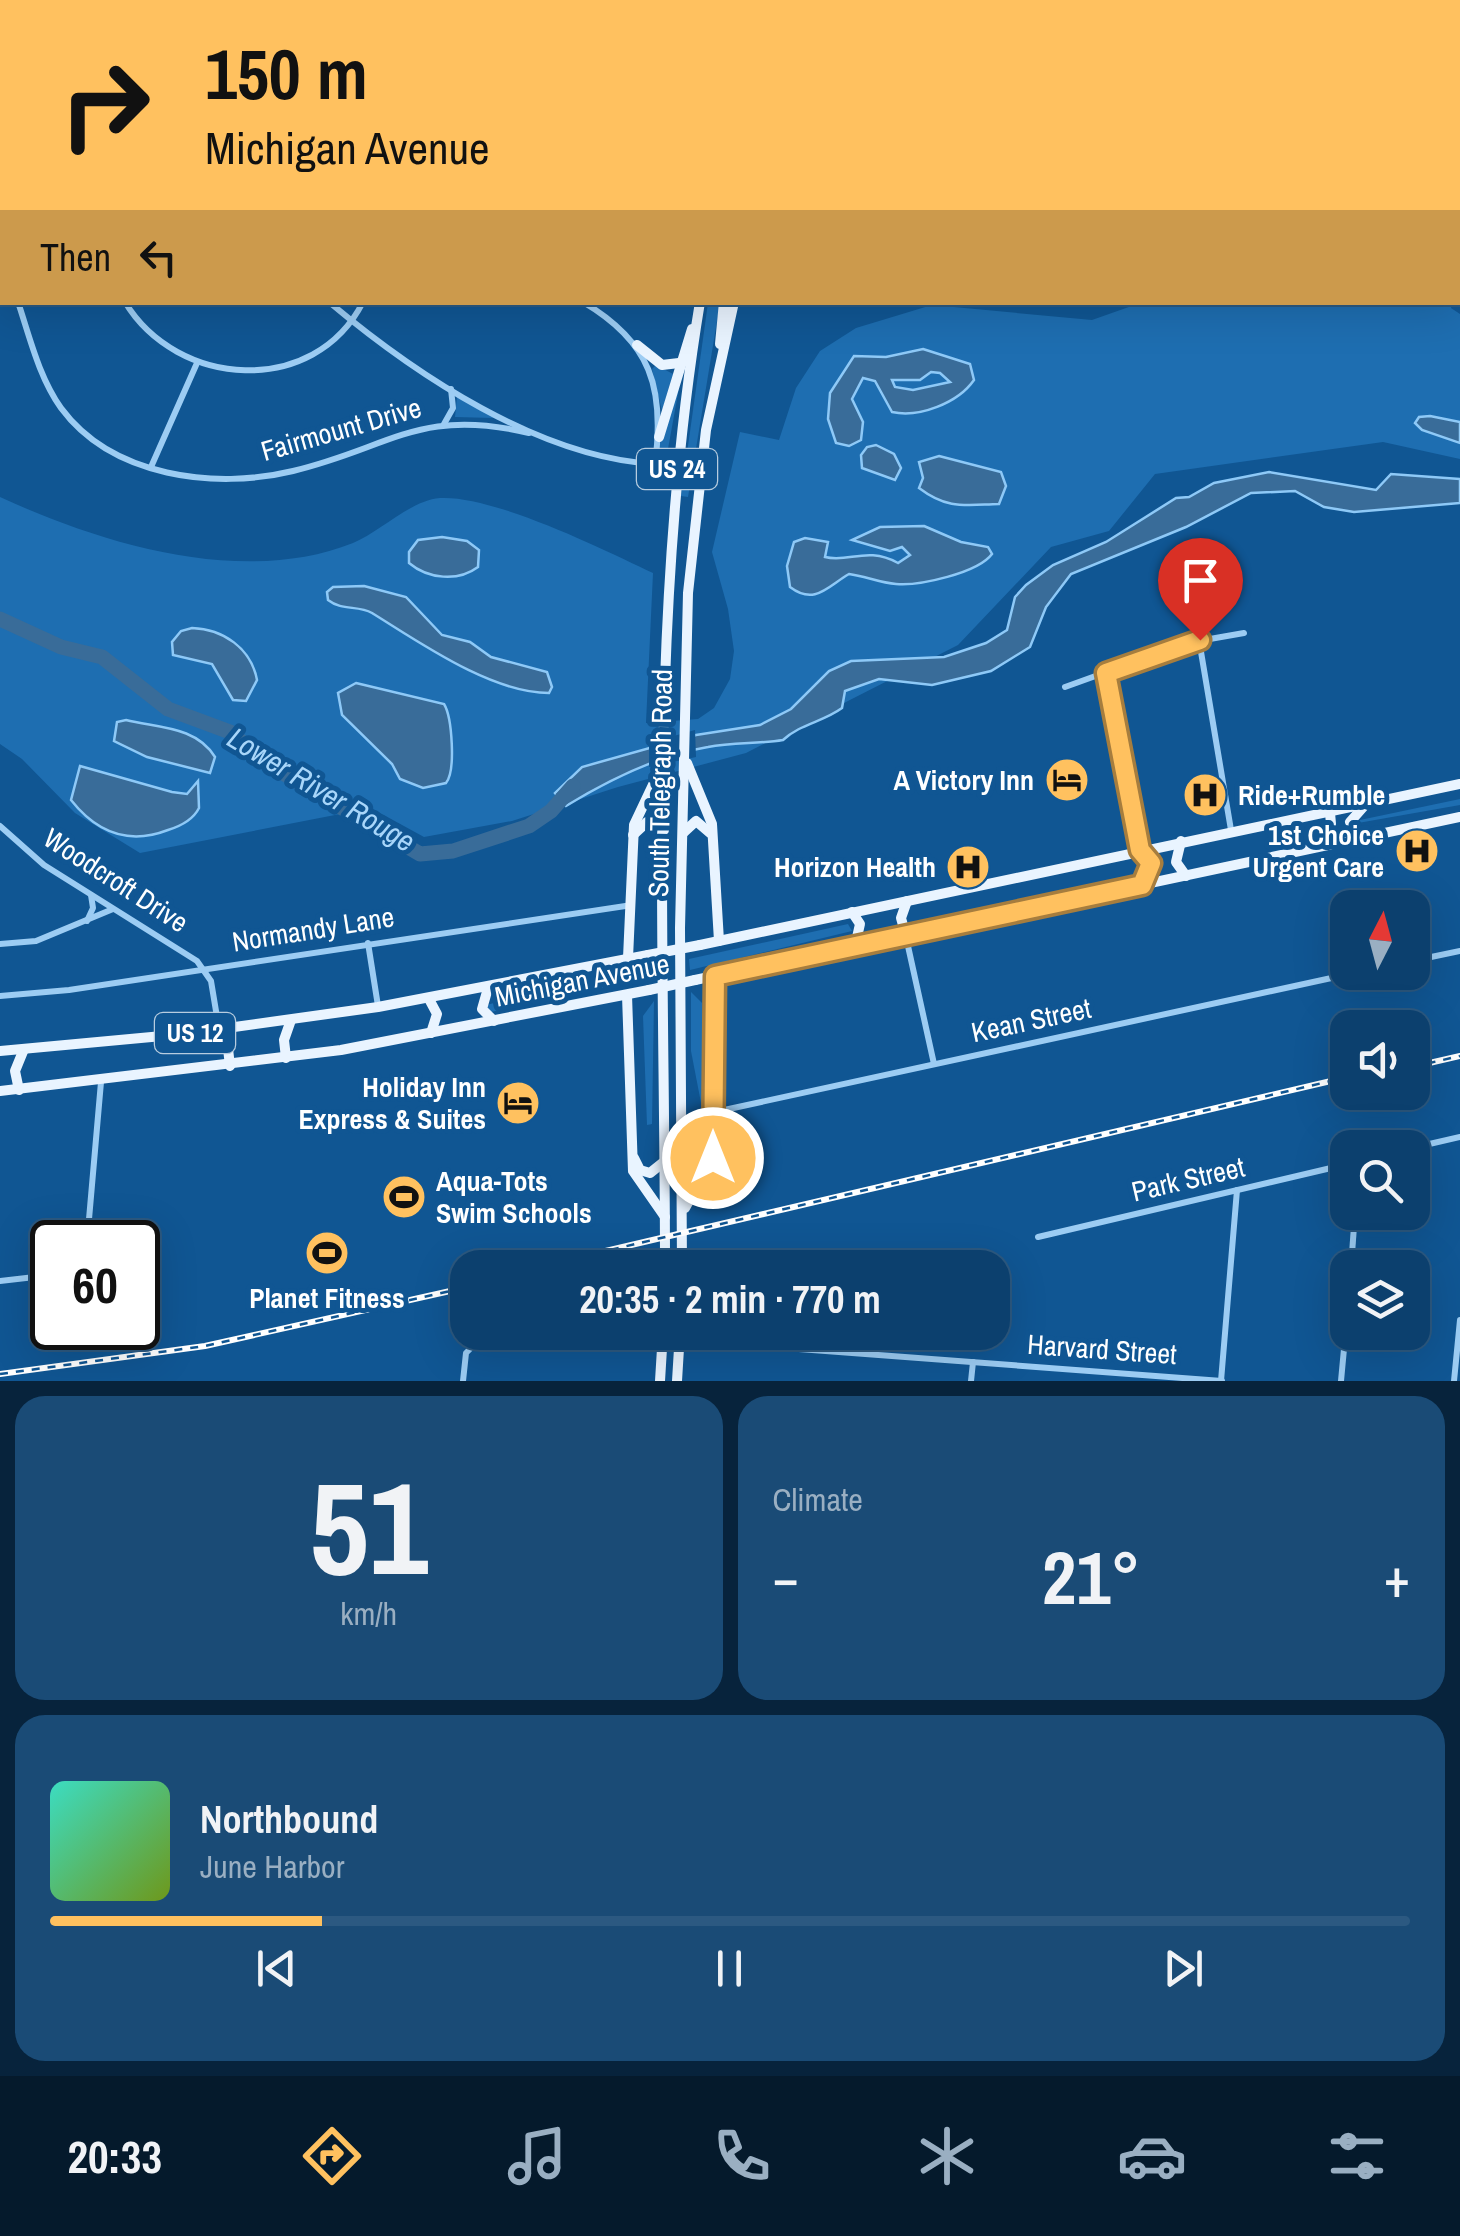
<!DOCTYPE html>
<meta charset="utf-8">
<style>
:root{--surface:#0c406e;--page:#1a4b76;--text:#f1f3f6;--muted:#9aafc2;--line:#2c5981;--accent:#ffc15f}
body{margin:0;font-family:"Archivo Narrow",sans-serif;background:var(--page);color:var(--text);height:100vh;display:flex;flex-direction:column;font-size:38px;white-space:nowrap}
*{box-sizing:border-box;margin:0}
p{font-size:32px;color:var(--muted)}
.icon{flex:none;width:55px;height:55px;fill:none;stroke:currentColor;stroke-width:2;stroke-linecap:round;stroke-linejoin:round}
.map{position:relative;height:1381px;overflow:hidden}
.details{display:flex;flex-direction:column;gap:15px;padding:15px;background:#07233c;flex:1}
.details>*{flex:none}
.guide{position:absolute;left:0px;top:0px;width:1460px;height:305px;box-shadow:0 10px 40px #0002,0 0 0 2px var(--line);background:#ffc15f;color:#111;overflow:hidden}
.needle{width:65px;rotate:6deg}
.fabs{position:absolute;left:1330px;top:890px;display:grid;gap:20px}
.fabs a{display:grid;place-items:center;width:100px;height:100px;border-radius:20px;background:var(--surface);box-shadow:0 10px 40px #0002,0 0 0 2px var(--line);font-size:50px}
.speed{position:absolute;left:30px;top:1220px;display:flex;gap:20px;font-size:50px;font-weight:700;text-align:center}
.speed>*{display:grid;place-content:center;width:130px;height:130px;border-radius:50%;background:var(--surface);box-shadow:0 10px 40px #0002,0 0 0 2px var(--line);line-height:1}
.speed .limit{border:5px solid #111;border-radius:15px;background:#fff;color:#111}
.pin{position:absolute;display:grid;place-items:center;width:85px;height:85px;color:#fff;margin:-102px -42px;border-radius:50% 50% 50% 0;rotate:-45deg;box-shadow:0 0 10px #0007}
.pin .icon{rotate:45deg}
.me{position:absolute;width:110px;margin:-55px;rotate:0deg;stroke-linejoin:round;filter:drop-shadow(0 0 8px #0008)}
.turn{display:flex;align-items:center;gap:35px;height:210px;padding:0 40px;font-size:45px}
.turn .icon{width:130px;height:130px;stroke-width:2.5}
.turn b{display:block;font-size:70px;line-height:85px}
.then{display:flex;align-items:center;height:95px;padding:0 40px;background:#0003;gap:20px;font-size:38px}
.big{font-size:75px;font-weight:700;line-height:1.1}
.details .tile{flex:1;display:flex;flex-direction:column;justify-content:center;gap:15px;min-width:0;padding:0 35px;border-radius:30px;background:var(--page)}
.details .dial{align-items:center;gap:0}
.dial b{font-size:130px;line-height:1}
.song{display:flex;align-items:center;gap:30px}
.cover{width:120px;height:120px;border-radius:15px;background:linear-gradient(135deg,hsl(170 70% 55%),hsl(80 70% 35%))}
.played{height:10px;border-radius:5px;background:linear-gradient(90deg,var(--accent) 20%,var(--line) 20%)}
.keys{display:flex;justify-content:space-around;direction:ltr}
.heat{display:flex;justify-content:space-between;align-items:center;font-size:55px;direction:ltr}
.details .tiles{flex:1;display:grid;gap:15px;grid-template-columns:1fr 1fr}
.tile:last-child{grid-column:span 2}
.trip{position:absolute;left:450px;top:1250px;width:560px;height:100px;border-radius:30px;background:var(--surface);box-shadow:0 10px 40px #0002,0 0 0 2px var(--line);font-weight:700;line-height:100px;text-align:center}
.menu{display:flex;height:160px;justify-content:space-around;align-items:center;background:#051a2c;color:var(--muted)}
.menu .icon{width:70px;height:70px}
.menu .selected{color:var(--accent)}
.menu b{font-size:45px;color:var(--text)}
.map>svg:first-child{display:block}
.green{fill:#1e6eb1}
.water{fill:#396c99;stroke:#8ec9f7;stroke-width:2.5;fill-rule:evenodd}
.pier{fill:#105693}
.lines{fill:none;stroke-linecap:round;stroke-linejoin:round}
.river{stroke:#396c99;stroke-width:15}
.street{stroke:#9cccf3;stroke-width:6}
.primary{stroke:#e9f4ff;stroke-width:10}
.rail-casing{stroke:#fff;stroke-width:6}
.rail{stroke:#105693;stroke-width:2.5;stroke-dasharray:8;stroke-linecap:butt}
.primary-bridge{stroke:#e9f4ff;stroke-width:10}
.route-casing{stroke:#a67d3e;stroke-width:25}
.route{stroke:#ffc15f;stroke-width:18}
.labels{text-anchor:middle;stroke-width:10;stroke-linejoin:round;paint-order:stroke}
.shield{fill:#105693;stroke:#b7ccdf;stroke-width:2.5}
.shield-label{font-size:25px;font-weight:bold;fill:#fff}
.street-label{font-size:28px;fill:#fff;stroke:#105693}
.poi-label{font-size:28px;font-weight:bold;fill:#fff;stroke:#105693;text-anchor:end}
.water-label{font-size:30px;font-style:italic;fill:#a8d6fa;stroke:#105693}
</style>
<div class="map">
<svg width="1460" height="1381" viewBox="0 0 1460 1381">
<rect width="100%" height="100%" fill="#105693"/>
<g class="green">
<path d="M 1441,0 L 1460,0 L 1458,275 L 1458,2 Z"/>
<path d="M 1143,302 L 1452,302 L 1451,308 L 1460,314 L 1460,459 L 1383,442 L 1155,474 L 1109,531 L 1051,547 L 958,645 L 746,753 L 618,787 L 512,821 L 424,837 L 371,808 L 140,853 L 75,813 L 22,759 L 0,744 L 0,497 C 102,544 243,587 353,543 C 380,532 411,500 440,498 C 493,495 603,549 653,573 L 646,723 L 698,719 L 714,708 L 730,679 L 734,651 L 728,609 L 712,552 L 740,432 L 779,440 L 796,388 L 820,351 L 856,328 L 932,305 L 1092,320 Z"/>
<path d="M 708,303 L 720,303 L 688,497 L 681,496 Z"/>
<path d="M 656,365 L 673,374 L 662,411 L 652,369 Z"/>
<path d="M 675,388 L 679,388 L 666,460 L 659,448 Z"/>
<path d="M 457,397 L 495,416 L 494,418 L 455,417 Z"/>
<path d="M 1460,799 L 1460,805 L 1358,823 L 1360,820 Z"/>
<path d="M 848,924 L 852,931 L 690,970 L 689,959 Z"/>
<path d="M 656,965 L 656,976 L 491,1012 L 486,1005 Z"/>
<path d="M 691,992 L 702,1003 L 702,1108 L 691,1051 Z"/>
<path d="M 654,1001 L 652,1124 L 647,1125 L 643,1016 Z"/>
</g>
<g class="water">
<path d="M 923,349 L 970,364 L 974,380 C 958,403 919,418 892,412 L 875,381 L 863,378 L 852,399 L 863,422 L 861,440 L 849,446 L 836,443 L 828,419 L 830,393 L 854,356 L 886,357 ZM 931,372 L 940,373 L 950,382 L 913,390 L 895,387 L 892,380 L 920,380 Z"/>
<path d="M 1430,416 L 1460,422 L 1460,443 L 1422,430 L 1415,423 L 1419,417 Z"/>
<path d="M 876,445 L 894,454 L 901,468 L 895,480 L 862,468 L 861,455 L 867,447 Z"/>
<path d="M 939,456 L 1001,472 L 1006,486 L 999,504 C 965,505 948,510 919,488 L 923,478 L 919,462 Z"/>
<path d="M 1269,472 L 1376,490 L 1391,474 L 1460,479 L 1460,503 L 1354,512 L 1324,507 L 1295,491 L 1251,493 L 1186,527 L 1071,574 L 1046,607 L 1030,647 L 991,671 L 932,685 L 879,679 L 845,691 L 842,708 C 823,722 800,724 783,740 C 760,744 732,742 708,747 C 660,755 607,781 566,806 L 555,793 L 582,767 L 696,735 L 760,725 L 791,709 L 829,671 L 851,661 L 944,657 L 986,643 L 1007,630 L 1015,597 L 1026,585 L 1053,565 L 1106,542 L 1176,498 L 1189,497 L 1214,483 Z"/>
<path d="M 924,526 L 961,542 L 988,547 L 992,554 C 978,573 919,586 896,584 C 880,583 865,576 849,574 C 828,586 815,606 790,587 L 787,566 L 794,542 L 805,538 L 828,542 L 825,557 C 849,563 867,546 898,563 L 910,555 L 902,547 L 890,551 L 852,540 L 880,527 Z"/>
<path d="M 442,537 L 467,541 L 479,550 L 478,567 C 458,582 428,579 409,563 L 409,552 L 418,540 Z"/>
<path d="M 364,586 L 406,597 L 442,635 L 470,642 L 491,657 L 547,672 L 552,687 L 549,693 C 491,693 419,642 372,613 C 358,605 342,611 328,600 L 327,592 L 333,587 Z"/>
<path d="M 192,628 C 223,629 251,648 257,680 L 246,701 L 233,700 L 212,664 L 173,655 L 172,642 L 181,631 Z"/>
<path d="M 356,683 L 444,704 C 452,717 456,771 446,783 L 423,788 L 400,779 L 392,764 L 342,715 L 338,693 Z"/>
<path d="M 126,720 C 158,728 196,726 215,757 L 210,773 L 147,757 L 114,741 L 117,722 Z"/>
<path d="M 80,766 L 172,792 L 187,794 L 198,781 L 199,808 C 193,820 181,826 168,830 C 129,845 97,833 71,800 Z"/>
</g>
<path class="pier" d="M 695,730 L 696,757 L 649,767 L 649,743 Z"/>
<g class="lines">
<path class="river" d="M 0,619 L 61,647 L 102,657 L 168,709 L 230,732 L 266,763 L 420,854 L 453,851 L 529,826 L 551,811 L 573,786"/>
<g class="street">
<path d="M 5,0 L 11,2"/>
<path d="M 83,0 L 84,2"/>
<path d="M 192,0 L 194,2"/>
<path d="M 312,0 L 314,2"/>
<path d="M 453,0 L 456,2"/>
<path d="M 64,2 L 67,0"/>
<path d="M 228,2 L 232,0"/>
<path d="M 541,2 L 542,0"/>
<path d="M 676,2 L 676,0"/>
<path d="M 901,2 L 901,0"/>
<path d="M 1005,2 L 1005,0"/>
<path d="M 1279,2 L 1279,0"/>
<path d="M 1431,2 L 1433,0"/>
<path d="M 0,108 L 2,109"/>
<path d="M 0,242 L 2,238"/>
<path d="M 0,253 L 2,259"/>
<path d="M 18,302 C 30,338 39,377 61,408 C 112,477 215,490 293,471 C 390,448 419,407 529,433"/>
<path d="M 125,302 C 177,388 314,398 363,302"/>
<path d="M 329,302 C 416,375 540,458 655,464 C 665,388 651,342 583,302"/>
<path d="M 444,424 L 453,408 L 451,389"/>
<path d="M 151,467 L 197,363"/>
<path d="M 1199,640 L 1231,830"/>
<path d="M 1106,673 L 1140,850"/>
<path d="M 1065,687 L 1187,643 L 1244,633"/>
<path d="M 0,826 L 44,865 L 197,961 L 211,981 L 219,1029"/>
<path d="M 87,921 L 93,908 L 91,895"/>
<path d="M 906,937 L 934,1064"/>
<path d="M 368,943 L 378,1006"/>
<path d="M 0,944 L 36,941 L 113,909"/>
<path d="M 1412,961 L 1460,951"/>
<path d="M 0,996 L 69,990 L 632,905"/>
<path d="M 715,1112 L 1359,972"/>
<path d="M 1412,1148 L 1460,1137"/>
<path d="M 1038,1237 L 1348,1164"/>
<path d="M 87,1242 L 101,1082"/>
<path d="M 1351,1268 L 1355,1212"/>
<path d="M 0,1281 L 52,1275"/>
<path d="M 481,1339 L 499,1332"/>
<path d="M 680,1340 L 1222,1381"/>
<path d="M 79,1342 L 80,1328"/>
<path d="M 463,1381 L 466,1353 L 479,1340 L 548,1346 L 557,1332"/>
<path d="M 971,1381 L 973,1362"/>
<path d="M 1221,1381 L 1237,1190"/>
<path d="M 1341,1381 L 1348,1306"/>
<path d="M 1454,1381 L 1460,1320"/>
</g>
<g class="primary">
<path d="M 748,2 L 748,0"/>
<path d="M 777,2 L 778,0"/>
<path d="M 785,2 L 786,0"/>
<path d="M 720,344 L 724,302"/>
<path d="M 637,345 L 662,365 L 679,363"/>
<path d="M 659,437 L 692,329"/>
<path d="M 655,464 L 675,479"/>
<path d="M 687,763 L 712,824 L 719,941"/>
<path d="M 1365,805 L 1350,822 L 1358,835 L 1368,837"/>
<path d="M 683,833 L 696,821 L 710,833"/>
<path d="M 633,835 L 647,822 L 659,824 L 664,830"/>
<path d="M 1181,841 L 1176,862 L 1186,876"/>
<path d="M 1317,847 L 1331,824 L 1330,813"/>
<path d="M 1140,850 L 1151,865 L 1142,885"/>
<path d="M 852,912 L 860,924 L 855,946"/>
<path d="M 906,936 L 901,918 L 907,901"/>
<path d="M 700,945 L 1460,784"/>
<path d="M 628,958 L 634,825 L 661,768"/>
<path d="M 695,980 L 1460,817"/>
<path d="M 488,988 L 482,1009 L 494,1021"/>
<path d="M 627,995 L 633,1171 L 665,1217"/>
<path d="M 429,999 L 437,1014 L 431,1033"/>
<path d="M 219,1030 L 227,1040 L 230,1066"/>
<path d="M 0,1051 L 184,1034 L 378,1007 L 648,955"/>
<path d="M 286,1058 L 284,1040 L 291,1020"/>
<path d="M 19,1090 L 15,1071 L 24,1049"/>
<path d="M 0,1091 L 341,1050 L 649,990"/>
<path d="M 682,1157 L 699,1165 L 710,1151"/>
<path d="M 634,1158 L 640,1170 L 650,1173 L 665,1161"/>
<path d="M 685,1208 L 713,1158 L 715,976"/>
<path d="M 665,1268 C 665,946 647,621 700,302"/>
<path d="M 682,1268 L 680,928 L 688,593 L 706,430 L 734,302"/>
<path d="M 660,1381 L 663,1332"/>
<path d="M 677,1381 L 680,1332"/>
</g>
<defs>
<g id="rail">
<path d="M 1412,1067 L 1460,1056"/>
<path d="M 533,1268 L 1348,1077"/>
<path d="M 0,1374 L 205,1346 L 468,1287"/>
</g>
</defs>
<use href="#rail" class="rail-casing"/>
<use href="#rail" class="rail"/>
<g class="primary-bridge">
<path d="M 648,955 L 700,945"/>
<path d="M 649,990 L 695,980"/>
</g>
</g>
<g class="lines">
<defs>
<path id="route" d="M 713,1158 L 715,976 L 1142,885 L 1151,863 L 1140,850 L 1106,673 L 1200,640"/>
</defs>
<use href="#route" class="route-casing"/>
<use href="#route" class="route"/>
</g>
<defs>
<symbol id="hotel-disc" viewBox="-11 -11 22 22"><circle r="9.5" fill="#ffc15f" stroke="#105693"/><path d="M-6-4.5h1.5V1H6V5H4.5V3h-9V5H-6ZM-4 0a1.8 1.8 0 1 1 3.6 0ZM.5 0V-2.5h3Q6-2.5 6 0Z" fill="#111"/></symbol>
<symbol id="hospital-disc" viewBox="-11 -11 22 22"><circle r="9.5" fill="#ffc15f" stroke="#105693"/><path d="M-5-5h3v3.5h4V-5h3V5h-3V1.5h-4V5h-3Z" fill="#111"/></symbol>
<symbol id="stadium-disc" viewBox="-11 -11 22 22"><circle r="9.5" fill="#ffc15f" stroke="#105693"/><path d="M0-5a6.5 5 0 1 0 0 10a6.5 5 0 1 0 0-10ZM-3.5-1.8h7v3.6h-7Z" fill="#111"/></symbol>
</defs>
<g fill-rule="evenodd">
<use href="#hotel-disc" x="1042" y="755" width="50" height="50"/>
<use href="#hospital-disc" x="1180" y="770" width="50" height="50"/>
<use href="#hospital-disc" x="1392" y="826" width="50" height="50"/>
<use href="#hospital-disc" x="943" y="842" width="50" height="50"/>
<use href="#hotel-disc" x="493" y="1078" width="50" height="50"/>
<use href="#stadium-disc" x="379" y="1172" width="50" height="50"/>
<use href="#stadium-disc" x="302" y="1228" width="50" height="50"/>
</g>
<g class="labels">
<g class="shield">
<rect x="637" y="449" width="80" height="40" rx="8"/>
<rect x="155" y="1013" width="80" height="40" rx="8"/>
</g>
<g class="shield-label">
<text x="677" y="478">US 24</text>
<text x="195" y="1042">US 12</text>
</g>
<g class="street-label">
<text transform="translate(341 429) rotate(-16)" y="10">Fairmount Drive</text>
<text transform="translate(660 783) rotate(-89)" y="10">South Telegraph Road</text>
<text transform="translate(116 880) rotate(33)" y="10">Woodcroft Drive</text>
<text transform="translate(313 929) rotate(-9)" y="10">Normandy Lane</text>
<text transform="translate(582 980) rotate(-11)" y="10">Michigan Avenue</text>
<text transform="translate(1031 1020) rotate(-12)" y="10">Kean Street</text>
<text transform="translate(1188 1179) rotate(-13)" y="10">Park Street</text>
<text transform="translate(1102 1349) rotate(4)" y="10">Harvard Street</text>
</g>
<g class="poi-label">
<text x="1034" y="790">A Victory Inn</text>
<text x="1238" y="805" text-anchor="start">Ride+Rumble</text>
<text x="1384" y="845">1st Choice<tspan x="1384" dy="32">Urgent Care</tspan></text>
<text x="936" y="877">Horizon Health</text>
<text x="486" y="1097">Holiday Inn<tspan x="486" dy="32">Express &amp; Suites</tspan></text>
<text x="436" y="1191" text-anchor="start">Aqua-Tots<tspan x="436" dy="32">Swim Schools</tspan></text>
<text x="327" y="1308" text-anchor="middle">Planet Fitness</text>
</g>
<g class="water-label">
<text transform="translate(321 790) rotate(31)" y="10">Lower River Rouge</text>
</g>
</g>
</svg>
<div class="fabs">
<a><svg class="needle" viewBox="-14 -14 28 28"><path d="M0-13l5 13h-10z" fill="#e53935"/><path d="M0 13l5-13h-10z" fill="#9aafc2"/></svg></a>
<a><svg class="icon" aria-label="sound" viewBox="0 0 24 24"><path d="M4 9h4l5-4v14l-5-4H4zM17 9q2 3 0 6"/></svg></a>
<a><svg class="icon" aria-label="search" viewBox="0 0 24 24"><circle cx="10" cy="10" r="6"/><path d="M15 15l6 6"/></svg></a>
<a><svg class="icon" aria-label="layers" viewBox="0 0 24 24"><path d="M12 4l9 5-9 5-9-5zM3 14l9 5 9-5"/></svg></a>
</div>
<div class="speed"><div class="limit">60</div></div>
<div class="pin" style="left:1200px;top:640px;background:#d93025"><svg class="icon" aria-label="arrive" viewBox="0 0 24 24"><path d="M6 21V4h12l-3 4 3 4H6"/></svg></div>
<svg class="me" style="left:713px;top:1158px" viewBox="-20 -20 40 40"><circle r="17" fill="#ffc15f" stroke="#fff" stroke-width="3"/><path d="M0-11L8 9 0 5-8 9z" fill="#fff"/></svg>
<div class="trip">20:35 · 2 min · 770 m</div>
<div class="guide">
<div class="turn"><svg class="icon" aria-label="right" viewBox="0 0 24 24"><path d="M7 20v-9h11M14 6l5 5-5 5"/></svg><div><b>150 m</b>Michigan Avenue</div></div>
<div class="then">Then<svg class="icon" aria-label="left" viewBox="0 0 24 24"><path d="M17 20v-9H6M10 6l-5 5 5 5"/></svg></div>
</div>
</div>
<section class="details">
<div class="tiles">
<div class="tile dial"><b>51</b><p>km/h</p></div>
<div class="tile"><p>Climate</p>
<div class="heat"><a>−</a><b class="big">21°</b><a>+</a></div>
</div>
<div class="tile">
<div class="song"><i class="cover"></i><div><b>Northbound</b><p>June Harbor</p></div></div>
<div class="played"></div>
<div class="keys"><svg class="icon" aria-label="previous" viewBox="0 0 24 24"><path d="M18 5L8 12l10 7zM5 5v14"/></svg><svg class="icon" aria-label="pause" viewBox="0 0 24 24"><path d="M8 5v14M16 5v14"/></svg><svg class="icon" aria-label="next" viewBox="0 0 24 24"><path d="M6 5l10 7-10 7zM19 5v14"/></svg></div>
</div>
</div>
</section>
<nav class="menu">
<b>20:33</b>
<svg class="icon selected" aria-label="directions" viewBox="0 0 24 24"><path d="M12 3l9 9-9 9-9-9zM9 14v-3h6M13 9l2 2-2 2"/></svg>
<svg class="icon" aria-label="music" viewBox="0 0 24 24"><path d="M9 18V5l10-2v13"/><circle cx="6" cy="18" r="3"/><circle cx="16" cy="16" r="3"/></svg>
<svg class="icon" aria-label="phone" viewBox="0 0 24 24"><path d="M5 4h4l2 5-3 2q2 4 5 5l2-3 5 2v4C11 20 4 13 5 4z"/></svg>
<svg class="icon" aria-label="climate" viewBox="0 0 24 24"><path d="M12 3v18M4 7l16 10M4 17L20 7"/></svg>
<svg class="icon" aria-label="car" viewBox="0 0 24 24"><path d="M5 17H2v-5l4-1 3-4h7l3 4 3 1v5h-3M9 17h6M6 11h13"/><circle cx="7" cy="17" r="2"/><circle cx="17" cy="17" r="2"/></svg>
<svg class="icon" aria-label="filters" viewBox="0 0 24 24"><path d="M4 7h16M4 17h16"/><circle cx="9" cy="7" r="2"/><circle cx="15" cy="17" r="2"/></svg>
</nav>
